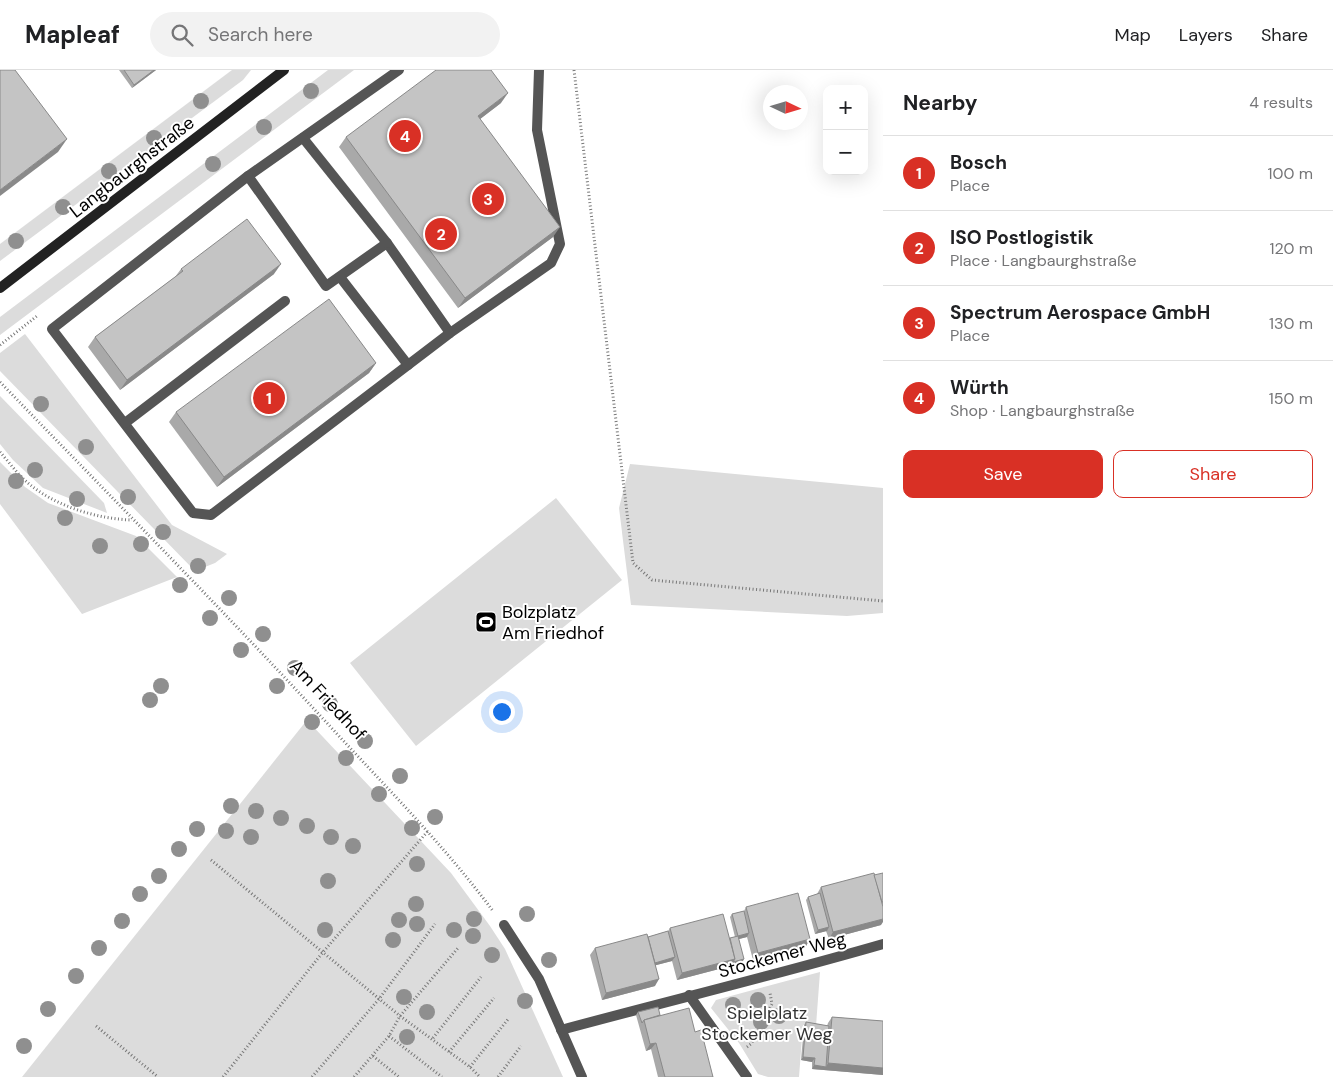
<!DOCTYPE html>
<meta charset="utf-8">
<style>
body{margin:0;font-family:"DM Sans",sans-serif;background:#f2f2f2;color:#202124}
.controls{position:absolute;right:15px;top:15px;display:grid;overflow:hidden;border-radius:10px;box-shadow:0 5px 20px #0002}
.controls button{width:45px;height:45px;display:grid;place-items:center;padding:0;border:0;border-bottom:1px solid #e0e0e0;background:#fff;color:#202124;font:25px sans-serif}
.compass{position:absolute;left:763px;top:15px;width:45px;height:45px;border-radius:50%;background:#fff;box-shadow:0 5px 20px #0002;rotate:94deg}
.you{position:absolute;left:501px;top:641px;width:18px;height:18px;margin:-12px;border:4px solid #fff;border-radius:50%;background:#1a73e8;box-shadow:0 0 0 8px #1a73e833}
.badge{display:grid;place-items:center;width:32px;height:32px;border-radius:50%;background:#d93025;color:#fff;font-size:16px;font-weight:700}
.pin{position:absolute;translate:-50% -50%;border:2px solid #fff;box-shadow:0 1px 5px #0006}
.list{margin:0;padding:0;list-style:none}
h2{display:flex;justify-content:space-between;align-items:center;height:65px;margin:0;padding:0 20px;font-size:21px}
h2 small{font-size:16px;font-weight:400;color:#757577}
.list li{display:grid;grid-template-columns:32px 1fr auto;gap:15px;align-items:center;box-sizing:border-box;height:75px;padding:0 20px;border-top:1px solid #e0e0e0}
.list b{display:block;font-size:19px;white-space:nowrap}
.list p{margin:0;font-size:16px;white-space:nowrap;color:#757577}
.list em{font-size:16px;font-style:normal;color:#757577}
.actions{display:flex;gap:10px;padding:15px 20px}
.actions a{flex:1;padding:11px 0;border:1px solid #d93025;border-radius:10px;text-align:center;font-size:18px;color:#d93025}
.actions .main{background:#d93025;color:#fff}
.icon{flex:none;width:28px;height:28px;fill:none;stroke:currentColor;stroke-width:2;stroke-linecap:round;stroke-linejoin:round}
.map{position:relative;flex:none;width:883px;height:1007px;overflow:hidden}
header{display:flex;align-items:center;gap:30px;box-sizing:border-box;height:70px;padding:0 25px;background:#fff;border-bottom:1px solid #e0e0e0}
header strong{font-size:24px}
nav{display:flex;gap:28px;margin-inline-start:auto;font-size:18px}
.search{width:350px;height:45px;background:#f2f2f2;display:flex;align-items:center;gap:12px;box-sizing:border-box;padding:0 18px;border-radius:28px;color:#757577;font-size:19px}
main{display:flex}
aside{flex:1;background:#fff}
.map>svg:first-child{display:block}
.green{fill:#dcdcdc}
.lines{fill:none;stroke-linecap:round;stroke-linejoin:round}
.path{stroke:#777;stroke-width:3;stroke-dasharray:1 2.5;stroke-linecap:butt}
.lane{stroke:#555;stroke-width:10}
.street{stroke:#555;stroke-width:10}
.secondary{stroke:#222;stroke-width:10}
.tree{fill:#8f8f8f}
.wall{fill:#a9a9a9}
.shaded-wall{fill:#898989}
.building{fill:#c4c4c4;stroke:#898989}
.labels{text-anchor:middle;stroke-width:4;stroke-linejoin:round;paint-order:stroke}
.street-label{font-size:18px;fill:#000;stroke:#fff}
.poi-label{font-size:18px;fill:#000;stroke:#fff;text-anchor:start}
.park-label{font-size:18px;fill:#333;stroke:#fff}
</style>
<header>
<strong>Mapleaf</strong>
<div class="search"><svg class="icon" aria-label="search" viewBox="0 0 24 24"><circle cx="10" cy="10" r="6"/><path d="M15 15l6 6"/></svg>Search here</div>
<nav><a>Map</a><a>Layers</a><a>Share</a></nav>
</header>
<main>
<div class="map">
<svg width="883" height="1007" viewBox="0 0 883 1007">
<rect width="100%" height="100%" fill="#fff"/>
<!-- green -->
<g class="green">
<polygon points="232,0 251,0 243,10 0,191 0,174"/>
<polygon points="328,0 354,0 0,265 0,247"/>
<polygon points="25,264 172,455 227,484 215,493 195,501 0,301 0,283"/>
<polygon points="0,326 104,433 107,443 43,418 13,390 0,374"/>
<polygon points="0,392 25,417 48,433 136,466 177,507 82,544 0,434"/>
<polygon points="630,394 883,418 883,543 847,546 631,535 619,438"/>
<polygon points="556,428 622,510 416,676 350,593"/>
<polygon points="307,650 451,803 490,856 505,879 563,1007 22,1007"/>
<polygon points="820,902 816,956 803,955 799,1007 768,1007 758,1004 739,973 711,938 716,930"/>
</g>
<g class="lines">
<!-- path -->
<g class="path">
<polyline points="574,0 633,493 652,510 883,531"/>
<polyline points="0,275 37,246"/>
<path d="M0 312C113 429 228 545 338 665 391 722 446 778 493 841"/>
<path d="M0 382C9 392 18 405 28 413 55 436 97 449 132 450"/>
<polyline points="211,790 400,946 470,997 480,1007"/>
<polyline points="96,956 158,1007"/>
<polyline points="389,966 442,1007"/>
<polyline points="433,968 481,907"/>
<polyline points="747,977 751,974 772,934 770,923"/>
<polyline points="449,982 494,928"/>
<polyline points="373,986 399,1007"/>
<polyline points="470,997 509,948"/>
<polyline points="223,1007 323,882 428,761"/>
<polyline points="312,1007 379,929 435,854"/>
<polyline points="354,1007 389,966 400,946 458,878"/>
<polyline points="498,1007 521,976"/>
</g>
<!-- lane -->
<g class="lane">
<polyline points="399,0 248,106 326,216 387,173 450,263"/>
<polyline points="303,68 387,173"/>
<polyline points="248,106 52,259 193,443 211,445 450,263 551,193 560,174 537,60 539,0"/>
<polyline points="340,207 408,295"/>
<polyline points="125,353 285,231"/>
</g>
<!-- street -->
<g class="street">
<polyline points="504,855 539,909 582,1007"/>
<polyline points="689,925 747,1007"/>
<path d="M561 960C668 931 776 905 883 874"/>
</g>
<!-- secondary -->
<polyline class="secondary" points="0,218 284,0"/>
</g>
<!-- trees -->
<g class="tree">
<circle cx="311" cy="21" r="8"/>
<circle cx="201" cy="31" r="8"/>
<circle cx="264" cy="57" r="8"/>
<circle cx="154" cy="68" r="8"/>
<circle cx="213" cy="94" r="8"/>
<circle cx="109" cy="101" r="8"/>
<circle cx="63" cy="137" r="8"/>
<circle cx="16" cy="171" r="8"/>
<circle cx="41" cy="334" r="8"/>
<circle cx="86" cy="377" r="8"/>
<circle cx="35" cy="400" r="8"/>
<circle cx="16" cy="411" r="8"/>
<circle cx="128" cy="427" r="8"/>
<circle cx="77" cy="429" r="8"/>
<circle cx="65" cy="448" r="8"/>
<circle cx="163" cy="462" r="8"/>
<circle cx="141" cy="474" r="8"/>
<circle cx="100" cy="476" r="8"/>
<circle cx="198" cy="496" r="8"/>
<circle cx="180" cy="515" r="8"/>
<circle cx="229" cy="528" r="8"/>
<circle cx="210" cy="548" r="8"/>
<circle cx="263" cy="564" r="8"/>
<circle cx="241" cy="580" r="8"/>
<circle cx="295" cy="598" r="8"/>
<circle cx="161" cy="616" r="8"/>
<circle cx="277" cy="616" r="8"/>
<circle cx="150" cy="630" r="8"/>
<circle cx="330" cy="634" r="8"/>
<circle cx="312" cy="652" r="8"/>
<circle cx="365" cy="671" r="8"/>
<circle cx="346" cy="688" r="8"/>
<circle cx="400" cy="706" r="8"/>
<circle cx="379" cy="724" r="8"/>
<circle cx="231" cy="736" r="8"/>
<circle cx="256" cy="741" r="8"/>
<circle cx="435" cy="747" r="8"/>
<circle cx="281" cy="748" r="8"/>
<circle cx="307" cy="756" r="8"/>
<circle cx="412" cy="758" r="8"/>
<circle cx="197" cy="759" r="8"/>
<circle cx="226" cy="761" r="8"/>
<circle cx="251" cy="767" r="8"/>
<circle cx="331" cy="767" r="8"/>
<circle cx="353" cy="776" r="8"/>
<circle cx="179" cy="779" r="8"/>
<circle cx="417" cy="794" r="8"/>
<circle cx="159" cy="806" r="8"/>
<circle cx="328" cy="811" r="8"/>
<circle cx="140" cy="824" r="8"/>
<circle cx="416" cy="834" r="8"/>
<circle cx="527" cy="844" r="8"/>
<circle cx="474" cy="849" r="8"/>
<circle cx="399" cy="850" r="8"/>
<circle cx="122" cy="851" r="8"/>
<circle cx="417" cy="854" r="8"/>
<circle cx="325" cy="860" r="8"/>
<circle cx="454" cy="860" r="8"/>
<circle cx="473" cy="866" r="8"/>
<circle cx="393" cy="870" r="8"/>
<circle cx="99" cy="878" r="8"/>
<circle cx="492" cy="885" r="8"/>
<circle cx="549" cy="890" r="8"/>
<circle cx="76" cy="906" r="8"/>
<circle cx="404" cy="927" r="8"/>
<circle cx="758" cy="930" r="8"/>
<circle cx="525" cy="931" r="8"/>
<circle cx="733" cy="935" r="8"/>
<circle cx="48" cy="939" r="8"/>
<circle cx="427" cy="942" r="8"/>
<circle cx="779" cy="946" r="8"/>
<circle cx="761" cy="952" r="8"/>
<circle cx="407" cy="967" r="8"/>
<circle cx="24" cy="976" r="8"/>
</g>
<!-- wall -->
<g class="wall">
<polygon points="119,0 156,0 132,18"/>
<polygon points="501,33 480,49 553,167 458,238 339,77 346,67"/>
<polygon points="181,199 274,204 120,320 88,277 95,267 175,207"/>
<polygon points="376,293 369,303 217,417 169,352 176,342"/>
<polygon points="874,805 883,805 883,834 882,835 881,855 829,869 826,861 815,864 806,830 808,827 817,824 821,817"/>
<polygon points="746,837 810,869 806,876 753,890 747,867 739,869 742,893 677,910 672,891 656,895 655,916 602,930 590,885 595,878 648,867 668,861 670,858 730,868 735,867 730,847 732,844 744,841"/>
<polygon points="638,942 660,945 695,962 713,1007 658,1007 651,979 646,981 636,945"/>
<polygon points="832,947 883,951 883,1005 812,999 812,992 801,990 804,955 806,952 827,956 828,953"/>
</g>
<!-- shaded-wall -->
<g class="shaded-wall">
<polygon points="154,0 156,0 132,18 134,15"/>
<polygon points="508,23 501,33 471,56 478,46"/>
<polygon points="67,69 58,82 0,126 0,120"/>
<polygon points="560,157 553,167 458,238 465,228"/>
<polygon points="281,194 274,204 120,320 127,310"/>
<polygon points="376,293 369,303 217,417 224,407"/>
<polygon points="883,849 883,852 881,855 829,869 833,862"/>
<polygon points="829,857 827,861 815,864 818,860"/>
<polygon points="749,863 747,867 735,870 738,866"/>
<polygon points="810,869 806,876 753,890 758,883"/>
<polygon points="675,887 672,891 649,897 652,894"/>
<polygon points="735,889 744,889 742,893 677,910 682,903"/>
<polygon points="659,909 655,916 602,930 606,923"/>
<polygon points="656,973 651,979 646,981 650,974"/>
<polygon points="803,987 815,988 812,992 801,990"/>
<polygon points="828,993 883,998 883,1005 812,999 814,995 826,997"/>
</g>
<!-- building -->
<g class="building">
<polygon points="0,0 15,0 67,69 0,120"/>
<polygon points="124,0 154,0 134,15"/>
<polygon points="436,0 491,0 508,23 478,46 560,157 465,228 346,67"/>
<polygon points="247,149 281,194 127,310 95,267 183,201 181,199"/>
<polygon points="329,229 376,293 224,407 176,342"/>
<polygon points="874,803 883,837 883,849 833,862 821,817"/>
<polygon points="883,803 883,832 882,832 874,805"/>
<polygon points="798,823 810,869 758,883 746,837"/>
<polygon points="820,823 829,857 818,860 808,827"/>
<polygon points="744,841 749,863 738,866 732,844"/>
<polygon points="723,844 735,889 682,903 670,858"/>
<polygon points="668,861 675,887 655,893 648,867"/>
<polygon points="647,864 659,909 606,923 595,878"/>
<polygon points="738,866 744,889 733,892 735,889 730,868"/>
<polygon points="658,937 660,945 644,950 642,953 638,942"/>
<polygon points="689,938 695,962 701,960 713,1007 665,1007 656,973 650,974 644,950"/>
<polygon points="832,947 883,951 883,998 828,993"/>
<polygon points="806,952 829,956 826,997 814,995 815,988 803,987"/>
</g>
<!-- icons -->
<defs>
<g id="stadium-square" transform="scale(1.125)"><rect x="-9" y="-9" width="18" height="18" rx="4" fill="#000" stroke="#fff"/><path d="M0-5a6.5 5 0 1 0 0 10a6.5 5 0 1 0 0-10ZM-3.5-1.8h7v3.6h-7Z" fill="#fff"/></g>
</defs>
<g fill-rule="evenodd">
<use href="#stadium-square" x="486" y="552"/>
</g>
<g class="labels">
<!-- street labels -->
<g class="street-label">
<text transform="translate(132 97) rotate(-38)" y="6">Langbaurghstraße</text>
<text transform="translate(328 630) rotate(47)" y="6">Am Friedhof</text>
<text transform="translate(782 885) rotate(-15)" y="6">Stockemer Weg</text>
</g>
<!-- poi labels -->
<g class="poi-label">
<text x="502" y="548">Bolzplatz<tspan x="502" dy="21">Am Friedhof</tspan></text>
</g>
<!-- park labels -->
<g class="park-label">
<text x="767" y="949">Spielplatz<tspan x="767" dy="21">Stockemer Weg</tspan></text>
</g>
</g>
</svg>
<div class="controls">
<button>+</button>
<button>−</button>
</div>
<svg class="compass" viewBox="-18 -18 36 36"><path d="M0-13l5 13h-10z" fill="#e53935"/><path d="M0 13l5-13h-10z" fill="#757577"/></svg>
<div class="you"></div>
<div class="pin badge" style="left:269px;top:328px">1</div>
<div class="pin badge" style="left:441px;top:164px">2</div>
<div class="pin badge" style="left:488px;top:129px">3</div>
<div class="pin badge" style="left:405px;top:66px">4</div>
</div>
<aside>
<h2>Nearby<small>4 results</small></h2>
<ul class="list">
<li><span class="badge">1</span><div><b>Bosch</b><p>Place</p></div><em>100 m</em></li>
<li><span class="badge">2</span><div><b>ISO Postlogistik</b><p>Place · Langbaurghstraße</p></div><em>120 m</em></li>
<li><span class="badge">3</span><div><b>Spectrum Aerospace GmbH</b><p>Place</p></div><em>130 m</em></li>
<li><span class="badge">4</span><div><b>Würth</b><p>Shop · Langbaurghstraße</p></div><em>150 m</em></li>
</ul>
<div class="actions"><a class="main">Save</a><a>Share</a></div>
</aside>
</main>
